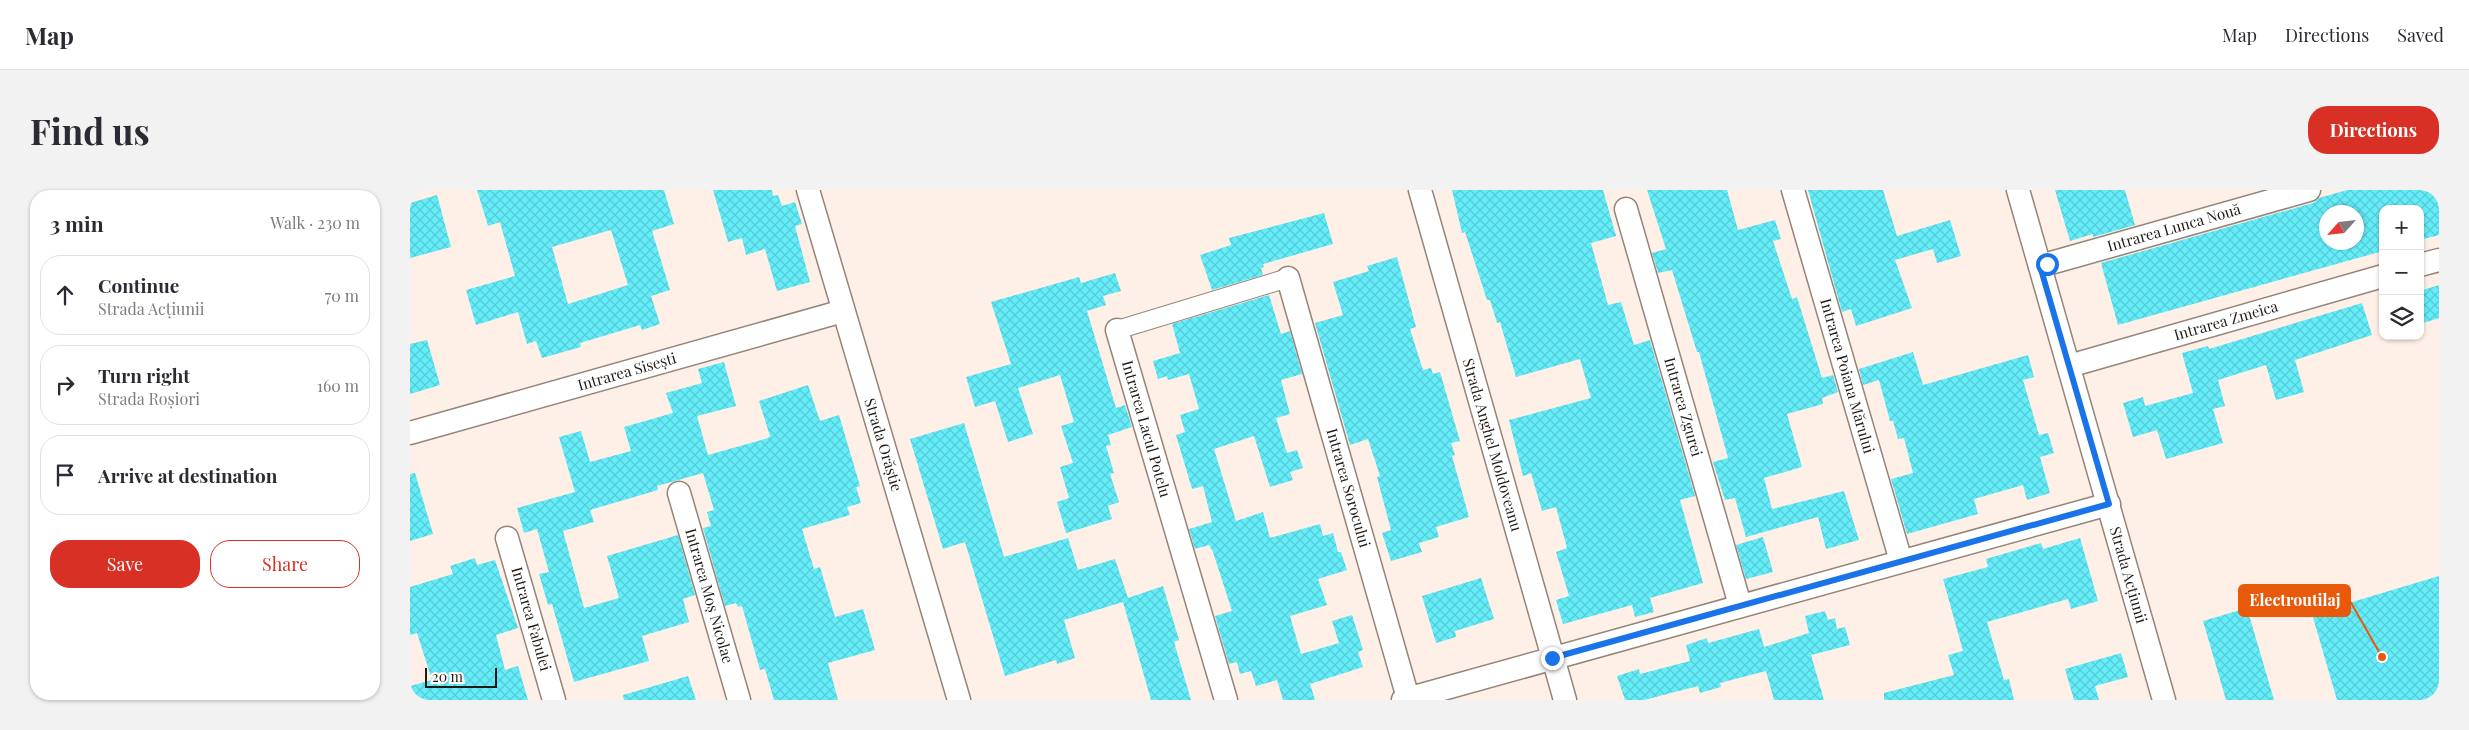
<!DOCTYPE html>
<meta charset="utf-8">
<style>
body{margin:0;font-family:"Playfair Display",serif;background:#f2f2f3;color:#2b2b33}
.controls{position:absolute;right:15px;top:15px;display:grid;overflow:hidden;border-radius:10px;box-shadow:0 1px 4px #0004}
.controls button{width:45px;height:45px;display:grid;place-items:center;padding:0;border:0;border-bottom:1px solid #e1e1e2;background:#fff;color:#2b2b33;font:25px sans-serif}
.compass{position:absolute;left:1909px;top:15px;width:45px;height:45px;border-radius:50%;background:#fff;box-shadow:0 1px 4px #0004;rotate:243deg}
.scale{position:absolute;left:15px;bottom:12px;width:72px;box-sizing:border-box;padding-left:5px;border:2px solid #201a16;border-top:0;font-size:14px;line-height:18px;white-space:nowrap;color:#201a16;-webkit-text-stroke:4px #fff;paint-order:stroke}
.stop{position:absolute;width:15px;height:15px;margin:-11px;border:4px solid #1a73e8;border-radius:50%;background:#fff}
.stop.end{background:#1a73e8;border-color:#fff;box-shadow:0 1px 5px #0008}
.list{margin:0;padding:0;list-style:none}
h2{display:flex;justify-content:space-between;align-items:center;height:65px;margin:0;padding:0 20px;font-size:21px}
h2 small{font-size:16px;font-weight:400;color:#7c7c81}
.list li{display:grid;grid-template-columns:32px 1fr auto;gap:15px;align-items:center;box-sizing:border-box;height:80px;margin:0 10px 10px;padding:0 10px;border:1px solid #e1e1e2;border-radius:20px}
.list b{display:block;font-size:19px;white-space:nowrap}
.list p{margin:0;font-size:16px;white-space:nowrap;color:#7c7c81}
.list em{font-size:16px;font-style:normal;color:#7c7c81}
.actions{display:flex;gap:10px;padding:15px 20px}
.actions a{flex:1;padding:11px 0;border:1px solid #d93025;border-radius:20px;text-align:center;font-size:18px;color:#d93025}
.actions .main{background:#d93025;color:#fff}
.icon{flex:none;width:28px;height:28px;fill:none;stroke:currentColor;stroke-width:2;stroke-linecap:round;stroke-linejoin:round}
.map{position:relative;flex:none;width:2029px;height:510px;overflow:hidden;border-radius:20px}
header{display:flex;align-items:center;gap:30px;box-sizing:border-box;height:70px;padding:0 25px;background:#fff;border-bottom:1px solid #e1e1e2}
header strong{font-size:24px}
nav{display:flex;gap:28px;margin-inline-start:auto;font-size:18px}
.intro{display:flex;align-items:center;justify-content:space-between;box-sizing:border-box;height:120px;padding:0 30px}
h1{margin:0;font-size:35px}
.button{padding:12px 22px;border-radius:20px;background:#d93025;color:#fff;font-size:18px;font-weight:700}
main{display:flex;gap:30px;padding:0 30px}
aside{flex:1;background:#fff;border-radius:20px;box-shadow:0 1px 4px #0004}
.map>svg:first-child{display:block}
.building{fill:url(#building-cross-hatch);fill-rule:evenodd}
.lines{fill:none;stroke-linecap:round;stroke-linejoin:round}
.pedestrian-casing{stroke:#94857a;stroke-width:20}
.minor-casing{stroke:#94857a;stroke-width:25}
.pedestrian{stroke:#fff;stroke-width:18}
.minor{stroke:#fff;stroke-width:22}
.route{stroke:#1a73e8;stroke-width:6}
.labels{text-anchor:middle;stroke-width:4.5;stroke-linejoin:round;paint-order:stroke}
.street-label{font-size:15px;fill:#201a16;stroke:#fff}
.leader{fill:none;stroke:#e8590c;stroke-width:2}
.callout-dot{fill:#e8590c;stroke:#fff;stroke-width:2}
.callout{fill:#e8590c;stroke:#e8590c;stroke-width:2}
.callout-label{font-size:16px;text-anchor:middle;font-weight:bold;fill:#fff}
</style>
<header>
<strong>Map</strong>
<nav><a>Map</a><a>Directions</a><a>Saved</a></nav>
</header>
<div class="intro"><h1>Find us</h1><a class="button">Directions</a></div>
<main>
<aside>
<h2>3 min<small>Walk · 230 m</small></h2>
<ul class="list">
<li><svg class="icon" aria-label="ahead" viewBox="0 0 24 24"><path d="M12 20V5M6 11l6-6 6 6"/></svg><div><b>Continue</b><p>Strada Acțiunii</p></div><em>70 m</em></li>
<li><svg class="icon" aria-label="right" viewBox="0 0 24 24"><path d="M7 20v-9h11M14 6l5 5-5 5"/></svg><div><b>Turn right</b><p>Strada Roșiori</p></div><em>160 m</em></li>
<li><svg class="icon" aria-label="arrive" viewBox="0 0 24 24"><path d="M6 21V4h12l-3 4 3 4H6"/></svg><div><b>Arrive at destination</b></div></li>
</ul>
<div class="actions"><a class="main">Save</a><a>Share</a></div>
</aside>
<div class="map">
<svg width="2029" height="510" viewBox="0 0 2029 510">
<defs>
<pattern id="building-cross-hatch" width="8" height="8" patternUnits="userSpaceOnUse" patternTransform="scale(1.25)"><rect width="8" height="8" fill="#64edf9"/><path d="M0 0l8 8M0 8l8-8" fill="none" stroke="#56cbd5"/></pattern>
</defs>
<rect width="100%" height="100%" fill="#fef0e6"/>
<!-- building -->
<g class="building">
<path d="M67 0H254L264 34 242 41 260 100 241 106 250 134 232 140 230 135 170 153 171 157 132 168 126 151 117 154 108 122 66 135 56 100 105 86 90 32 78 36ZM201 40 218 95 158 114 142 57Z"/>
<polygon points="303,0 362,0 363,6 368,5 372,16 385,12 392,34 385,36 400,92 367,101 355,59 336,65 332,48 318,52"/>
<polygon points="1042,0 1193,0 1206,46 1181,53 1198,115 1211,112 1224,155 1240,150 1285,306 1270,310 1293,393 1240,408 1244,422 1225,427 1222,415 1153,434 1146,410 1159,406 1146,362 1157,358 1146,317 1132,321 1121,283 1113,286 1099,230 1181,208 1170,169 1106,187 1090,132 1087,133 1080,110 1077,110 1055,42 1052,43"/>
<polygon points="1237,0 1317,0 1328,40 1365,30 1371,49 1363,51 1382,109 1387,107 1412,188 1423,185 1428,202 1412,208 1413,214 1377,224 1392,277 1354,288 1362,319 1434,301 1449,350 1416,359 1408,327 1336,347 1325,308 1315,310 1303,272 1318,268 1289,162 1287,162 1262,80 1248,83 1242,63 1256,59"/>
<polygon points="1398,0 1473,0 1487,46 1540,30 1551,66 1527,73 1523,59 1485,70 1502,118 1446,136 1441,119 1432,122"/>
<polygon points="1645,0 1715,0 1725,35 1683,47 1683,44 1660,51"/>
<path d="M1937 0H2029V45L2010 50V19H1973V61L1708 135 1691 73 1903 13 1909 8ZM1916 22H1946V52H1916Z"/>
<polygon points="27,5 41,57 0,68 0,13"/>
<polygon points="914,23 923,54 853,74 854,77 851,78 853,85 802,100 790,65 821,55 819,48"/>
<polygon points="987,67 1006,137 1000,139 1013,180 1021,178 1023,184 1030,182 1050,251 1041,253 1045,265 1042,266 1059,327 1026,337 1029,347 1009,353 1012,362 981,371 972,343 981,340 967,287 970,286 958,249 940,255 905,133 933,125 923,92 959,81 957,76"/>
<polygon points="705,83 711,101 693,106 696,115 677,121 706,218 715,215 722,237 698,245 701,255 696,256 704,283 700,284 709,312 698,316 702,329 656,343 647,312 659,308 650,277 663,273 651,236 664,232 650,185 608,198 623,244 598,252 585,211 565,217 556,187 601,174 581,112 669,87 671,93"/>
<polygon points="2029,95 2029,128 2010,134 2010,101"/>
<polygon points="859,105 871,144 880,141 892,184 871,190 880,224 866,228 877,263 887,260 893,278 880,282 883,290 860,297 844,246 804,259 826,331 853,322 860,348 910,334 913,346 923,343 928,362 931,362 937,380 908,389 917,415 880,426 891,464 929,453 922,431 942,425 953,460 948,462 953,477 900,494 905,510 873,510 867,490 846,496 841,481 830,484 827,472 819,474 805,426 822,421 803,362 799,355 785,359 779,339 802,332 793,296 782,299 766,245 775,242 770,225 789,219 779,184 758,190 757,186 748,189 743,171 770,163 762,134"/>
<polygon points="1952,113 1962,145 1885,170 1894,202 1866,210 1856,175 1808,190 1815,216 1803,219 1813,253 1756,269 1747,240 1723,247 1713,213 1733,207 1735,216 1783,203 1772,163 1798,156 1799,159"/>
<polygon points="17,150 30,195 0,204 0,154"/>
<polygon points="1503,162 1513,195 1618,165 1624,187 1613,190 1629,245 1638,243 1644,263 1630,267 1640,303 1617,310 1613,295 1564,309 1568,324 1497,344 1481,289 1503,283 1494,248 1488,249 1483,231 1480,231 1469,190 1453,195 1449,179"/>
<polygon points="314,172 326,216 287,226 298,265 358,248 360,246 349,211 398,195 410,231 429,225 450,296 446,297 451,313 437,317 440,325 392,339 404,379 410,377 425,427 453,419 465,460 418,473 428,510 364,510 355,479 350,480 332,416 328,417 326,413 315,416 293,338 301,336 297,322 304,320 293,283 247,296 248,300 180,320 184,332 153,341 174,418 209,408 197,366 268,345 285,405 273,409 279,432 232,446 239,471 164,492 142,414 138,415 129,384 139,382 127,339 114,343 107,318 165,302 149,247 171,241 180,272 221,261 214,237 263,223 256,203 292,193 288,179"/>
<polygon points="554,233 594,367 658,348 668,380 705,369 718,408 753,396 769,450 764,452 781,510 741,510 713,412 654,430 665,468 647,474 646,470 595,486 555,352 533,359 500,249"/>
<polygon points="5,283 23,344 0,351 0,284"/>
<polygon points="1353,347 1363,382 1336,389 1326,355"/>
<polygon points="1670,348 1688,411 1661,419 1658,409 1577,432 1594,490 1599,489 1604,510 1474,510 1474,503 1544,485 1538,465 1553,461 1533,389 1578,377 1576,369 1631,353 1633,359"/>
<polygon points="65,368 67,375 85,370 108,438 86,445 95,480 108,476 118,510 0,510 0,496 22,490 7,443 0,445 0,397 43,384 40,376"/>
<polygon points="2029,386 2029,510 1927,510 1902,424"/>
<polygon points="1071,388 1084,429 1045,441 1046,447 1026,453 1012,406"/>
<polygon points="1837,418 1864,510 1816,510 1793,431"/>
<polygon points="1415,421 1418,430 1425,428 1427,439 1435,437 1440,455 1401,465 1414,510 1364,510 1356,481 1310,493 1311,497 1290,503 1288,496 1234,510 1215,510 1207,486 1229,479 1230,484 1280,471 1276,455 1297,448 1298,453 1349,439 1354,457 1399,443 1395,426"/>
<polygon points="1711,463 1718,487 1685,496 1689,510 1664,510 1655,479"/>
<polygon points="278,486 286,510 214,510 213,505"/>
</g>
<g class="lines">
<!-- pedestrian casing -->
<g class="pedestrian-casing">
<polyline id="pedestrian" points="707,140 878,88"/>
</g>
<!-- minor casing -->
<g class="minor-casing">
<g id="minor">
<polyline points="398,0 549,510"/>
<polyline points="1010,0 1155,510"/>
<polyline points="1383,0 1491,371"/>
<polyline points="1608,0 1754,510"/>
<polyline points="1216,19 1330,415"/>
<polyline points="2010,75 2029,70"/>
<polyline points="1630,76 1899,0"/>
<polyline points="878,88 998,508"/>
<polyline points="707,140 816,510"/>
<polyline points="1659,176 1973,86"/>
<polyline points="0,243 433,121"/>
<polyline points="269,303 329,510"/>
<polyline points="97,348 144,510"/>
<polyline points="993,510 1699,314"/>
</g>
</g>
<!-- pedestrian -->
<use href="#pedestrian" class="pedestrian"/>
<!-- minor -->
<use href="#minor" class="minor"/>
</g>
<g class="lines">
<!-- route -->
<polyline class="route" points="1142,468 1699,314 1630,76 1637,74"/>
</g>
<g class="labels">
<!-- street labels -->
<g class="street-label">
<text transform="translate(1764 38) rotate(-16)" y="5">Intrarea Lunca Nouă</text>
<text transform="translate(1816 131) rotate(-16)" y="5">Intrarea Zmeica</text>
<text transform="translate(217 182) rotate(-16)" y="5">Intrarea Sisești</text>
<text transform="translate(1437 186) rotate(74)" y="5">Intrarea Poiana Mărului</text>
<text transform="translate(1273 217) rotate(74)" y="5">Intrarea Zgurei</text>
<text transform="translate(736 239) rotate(74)" y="5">Intrarea Lacul Potelu</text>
<text transform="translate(473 255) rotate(73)" y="5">Strada Orăștie</text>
<text transform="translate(1082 255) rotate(74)" y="5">Strada Anghel Moldoveanu</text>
<text transform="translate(938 298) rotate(74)" y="5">Intrarea Sorocului</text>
<text transform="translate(1718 385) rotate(74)" y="5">Strada Acțiunii</text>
<text transform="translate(299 406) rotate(74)" y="5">Intrarea Moș Nicolae</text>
<text transform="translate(121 429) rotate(74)" y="5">Intrarea Fabulei</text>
</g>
</g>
<!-- callouts -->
<path class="leader" d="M1972 467L1940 411"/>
<circle class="callout-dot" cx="1972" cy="467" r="5"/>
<rect class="callout" x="1829" y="395" width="111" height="31" rx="5"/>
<g class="callout-label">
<text x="1885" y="416">Electroutilaj</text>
</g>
</svg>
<div class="controls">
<button>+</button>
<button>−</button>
<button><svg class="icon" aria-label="layers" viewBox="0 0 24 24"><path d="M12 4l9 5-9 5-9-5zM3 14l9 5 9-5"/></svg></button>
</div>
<svg class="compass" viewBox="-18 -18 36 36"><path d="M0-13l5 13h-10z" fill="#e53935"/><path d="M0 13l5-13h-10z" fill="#7c7c81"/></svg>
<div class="scale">20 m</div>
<div class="stop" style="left:1637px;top:74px"></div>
<div class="stop end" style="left:1142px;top:468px"></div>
</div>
</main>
